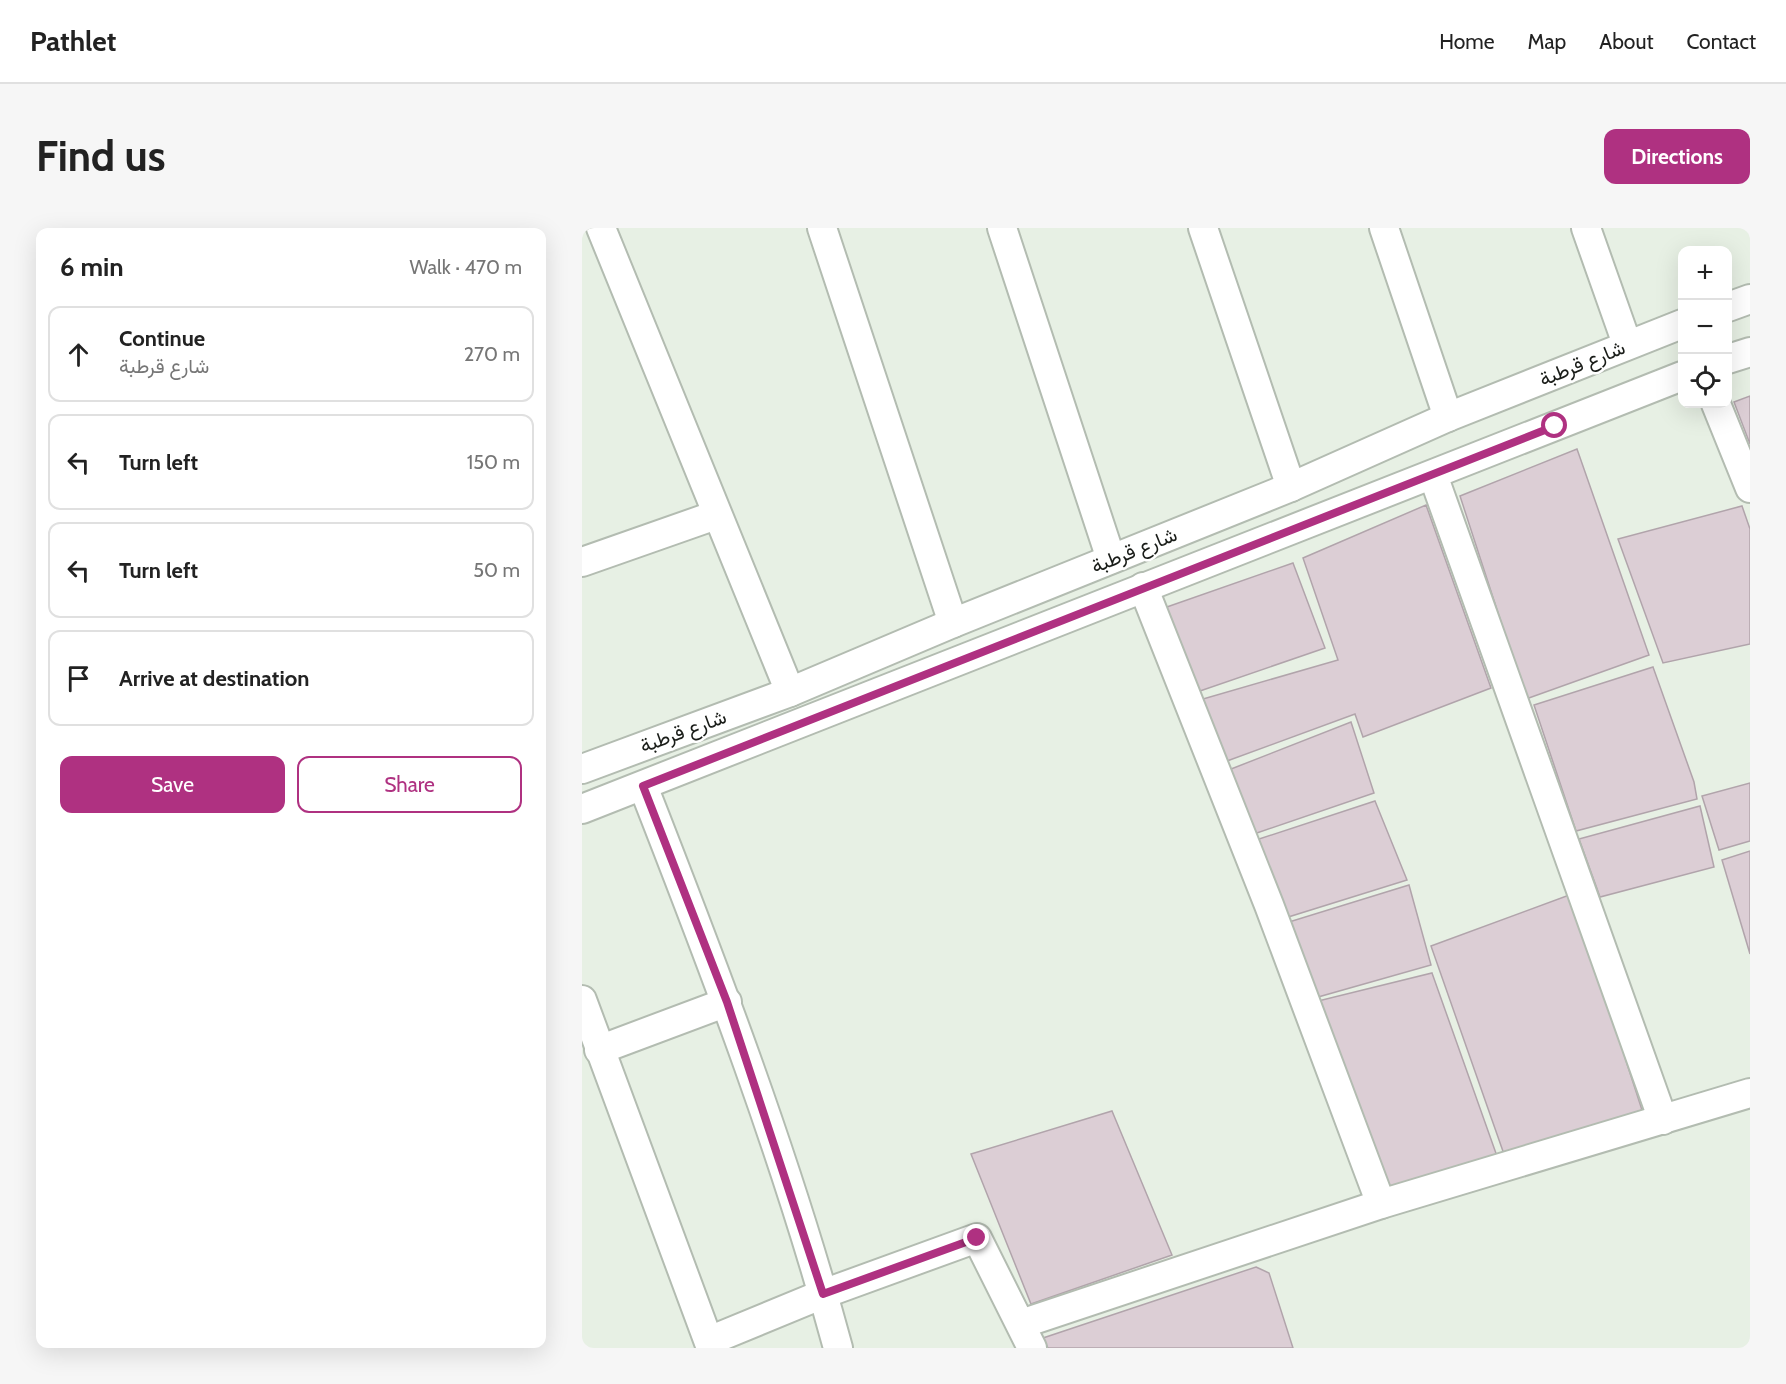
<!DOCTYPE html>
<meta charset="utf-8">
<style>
body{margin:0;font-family:Cabin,Vazirmatn,sans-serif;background:#f6f6f6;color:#222}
.controls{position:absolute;right:18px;top:18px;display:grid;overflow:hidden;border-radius:12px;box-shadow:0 6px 24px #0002}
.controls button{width:54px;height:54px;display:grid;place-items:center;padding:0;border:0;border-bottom:2px solid #e0e0e0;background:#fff;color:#222;font:30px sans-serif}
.stop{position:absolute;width:18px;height:18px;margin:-14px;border:4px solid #af3181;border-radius:50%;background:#fff}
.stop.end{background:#af3181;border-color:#fff;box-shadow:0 2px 6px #0008}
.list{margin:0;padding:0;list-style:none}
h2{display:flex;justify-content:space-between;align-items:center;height:78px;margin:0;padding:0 24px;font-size:26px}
h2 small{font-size:20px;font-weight:400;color:#767676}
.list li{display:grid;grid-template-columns:39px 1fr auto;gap:18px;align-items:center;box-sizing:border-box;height:96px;margin:0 12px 12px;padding:0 12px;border:2px solid #e0e0e0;border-radius:12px}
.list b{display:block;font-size:22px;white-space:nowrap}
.list p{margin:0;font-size:20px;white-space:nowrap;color:#767676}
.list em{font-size:20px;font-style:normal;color:#767676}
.actions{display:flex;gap:12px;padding:18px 24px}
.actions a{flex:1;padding:14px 0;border:2px solid #af3181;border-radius:12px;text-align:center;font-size:21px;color:#af3181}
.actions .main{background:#af3181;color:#fff}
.icon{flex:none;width:33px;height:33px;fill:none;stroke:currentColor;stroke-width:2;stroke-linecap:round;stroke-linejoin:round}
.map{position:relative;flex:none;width:1168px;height:1120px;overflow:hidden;border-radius:12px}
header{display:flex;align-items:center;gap:36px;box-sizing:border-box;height:84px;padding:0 30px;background:#fff;border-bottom:2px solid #e0e0e0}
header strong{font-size:28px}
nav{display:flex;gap:33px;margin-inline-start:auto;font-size:21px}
.intro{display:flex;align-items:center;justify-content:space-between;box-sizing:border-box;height:144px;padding:0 36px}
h1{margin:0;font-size:42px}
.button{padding:15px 27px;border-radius:12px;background:#af3181;color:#fff;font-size:21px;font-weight:700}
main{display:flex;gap:36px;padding:0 36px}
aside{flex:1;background:#fff;border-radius:12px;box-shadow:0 6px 24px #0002}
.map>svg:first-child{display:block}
.building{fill:#dcced5;stroke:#b1a4ab;stroke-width:1.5}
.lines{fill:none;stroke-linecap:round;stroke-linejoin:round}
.street-casing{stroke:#b3bcb1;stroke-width:32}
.street{stroke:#fff;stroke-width:28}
.route{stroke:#af3181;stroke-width:8}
.labels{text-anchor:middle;stroke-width:5;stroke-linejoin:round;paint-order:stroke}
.street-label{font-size:20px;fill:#191c18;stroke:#fff}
</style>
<header>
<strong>Pathlet</strong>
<nav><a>Home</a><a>Map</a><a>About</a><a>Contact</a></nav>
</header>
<div class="intro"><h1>Find us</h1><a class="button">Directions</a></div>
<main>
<aside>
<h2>6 min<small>Walk · 470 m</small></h2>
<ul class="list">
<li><svg class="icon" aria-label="ahead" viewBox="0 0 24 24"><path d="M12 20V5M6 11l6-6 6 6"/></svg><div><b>Continue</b><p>شارع قرطبة</p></div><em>270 m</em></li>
<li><svg class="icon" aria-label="left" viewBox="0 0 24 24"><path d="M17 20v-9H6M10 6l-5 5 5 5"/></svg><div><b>Turn left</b></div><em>150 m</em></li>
<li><svg class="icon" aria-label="left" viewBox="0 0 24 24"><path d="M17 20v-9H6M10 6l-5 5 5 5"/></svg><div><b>Turn left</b></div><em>50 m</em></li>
<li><svg class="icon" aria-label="arrive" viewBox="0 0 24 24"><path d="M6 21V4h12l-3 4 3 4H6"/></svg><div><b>Arrive at destination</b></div></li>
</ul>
<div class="actions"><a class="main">Save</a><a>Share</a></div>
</aside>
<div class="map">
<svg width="1168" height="1120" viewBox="0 0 1168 1120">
<rect width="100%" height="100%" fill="#e7f0e4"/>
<!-- building -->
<g class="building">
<polygon points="1168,168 1168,216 1152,174"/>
<polygon points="995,221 1067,427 944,471 878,268"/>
<polygon points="844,277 909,460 781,509 773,486 645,533 621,471 756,432 721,330"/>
<polygon points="1160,278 1168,301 1168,416 1081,435 1036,311"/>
<polygon points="711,335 743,420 615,464 582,380"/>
<polygon points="1071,439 1112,554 1115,571 994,603 952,477"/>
<polygon points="769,494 792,565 669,607 644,543"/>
<polygon points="1168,555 1168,613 1137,622 1120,568"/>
<polygon points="793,573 825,652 703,690 671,613"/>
<polygon points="1118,578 1132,639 1018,669 997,611"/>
<polygon points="1168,623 1168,726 1140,632"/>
<polygon points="827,657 849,737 729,771 707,694"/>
<polygon points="990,666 1060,882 923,929 849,718"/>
<polygon points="850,745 916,931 801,963 732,774"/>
<polygon points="530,883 590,1027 449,1076 389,926"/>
<polygon points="674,1039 687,1045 711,1120 466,1120 461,1110"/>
</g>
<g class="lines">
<!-- street casing -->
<g class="street-casing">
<g id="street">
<polyline points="19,0 208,464"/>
<polyline points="240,0 371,395"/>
<polyline points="420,0 529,331"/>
<polyline points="621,0 709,259"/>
<polyline points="802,0 866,189"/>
<polyline points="1004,0 1045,116"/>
<polyline points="1146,79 1168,71"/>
<polyline points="1146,131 1168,124"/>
<polyline points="1134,176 1168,260"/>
<polyline points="851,247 1081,892"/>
<polyline points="0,334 134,287"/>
<polyline points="561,359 687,677 799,976"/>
<polyline points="0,541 208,464 371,395 709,259 866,189 1100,96"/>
<path d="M61 558C133 742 204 928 256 1120"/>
<polyline points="0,581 1100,148"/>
<polyline points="0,772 129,1120"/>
<polyline points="17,822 145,774"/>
<polyline points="439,1096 799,976 1168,865"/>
<polyline points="127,1113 241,1066 395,1010 450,1120"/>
</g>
</g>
<!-- street -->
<use href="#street" class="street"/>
</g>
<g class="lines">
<!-- route -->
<polyline class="route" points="395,1010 241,1066 145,774 61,558 973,198"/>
</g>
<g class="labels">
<!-- street labels -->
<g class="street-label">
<text transform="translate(1000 135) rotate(-22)" y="7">شارع قرطبة</text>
<text transform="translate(552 322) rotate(-22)" y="7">شارع قرطبة</text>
<text transform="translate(101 503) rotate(-20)" y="7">شارع قرطبة</text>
</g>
</g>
</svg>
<div class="controls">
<button>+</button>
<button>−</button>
<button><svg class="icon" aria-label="locate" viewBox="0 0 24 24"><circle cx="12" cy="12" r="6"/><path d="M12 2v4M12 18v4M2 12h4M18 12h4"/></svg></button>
</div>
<div class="stop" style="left:973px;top:198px"></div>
<div class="stop end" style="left:395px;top:1010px"></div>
</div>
</main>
